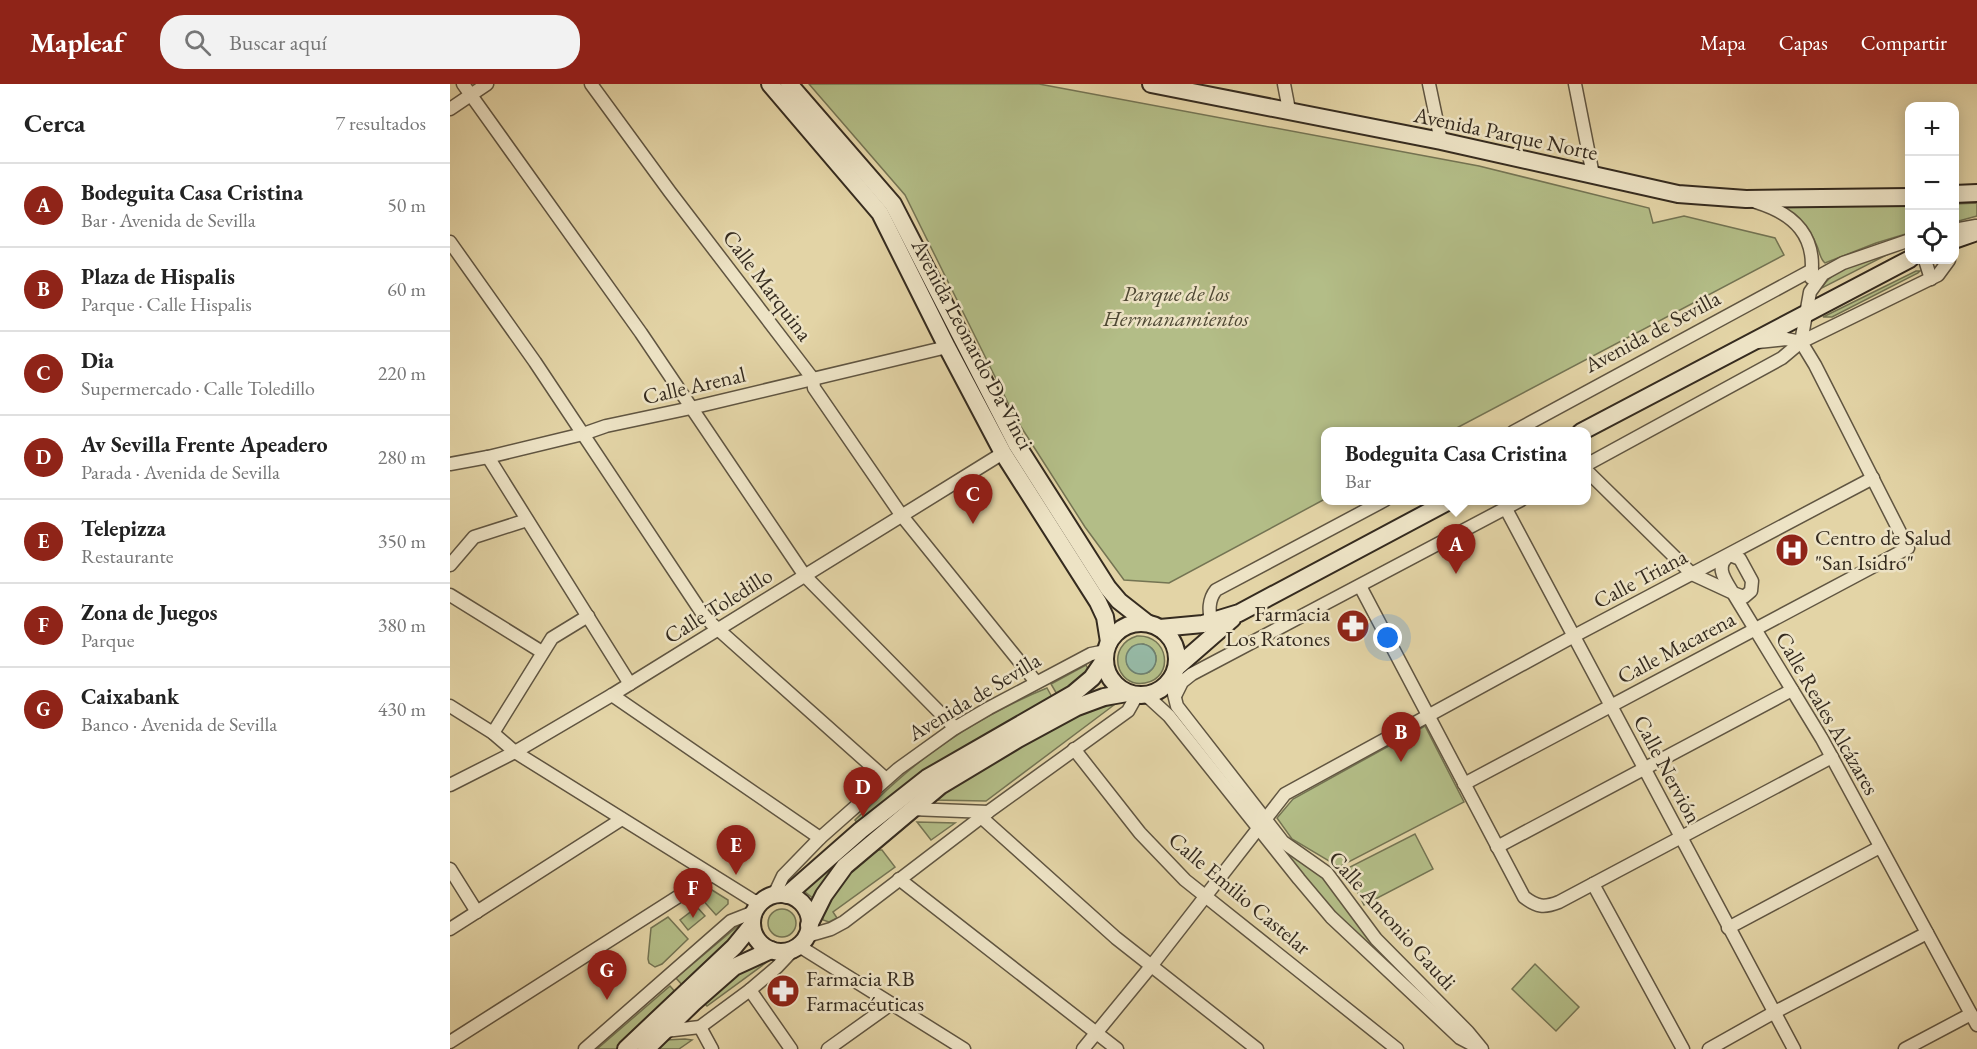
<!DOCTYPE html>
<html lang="es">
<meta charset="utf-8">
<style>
body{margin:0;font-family:"EB Garamond",serif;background:#f2f2f2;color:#222}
.controls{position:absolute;right:18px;top:18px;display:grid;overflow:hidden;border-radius:12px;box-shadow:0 3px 15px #0003}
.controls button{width:54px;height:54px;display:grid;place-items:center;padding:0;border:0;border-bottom:2px solid #e0e0e0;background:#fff;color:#222;font:30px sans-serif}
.you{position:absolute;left:938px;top:554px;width:21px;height:21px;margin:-15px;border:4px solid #fff;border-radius:50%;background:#1a73e8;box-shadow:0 0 0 9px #1a73e833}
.badge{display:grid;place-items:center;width:39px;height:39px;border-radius:50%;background:#8f2418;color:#fff;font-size:20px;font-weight:700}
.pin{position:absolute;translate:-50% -50px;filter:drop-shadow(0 2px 3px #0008)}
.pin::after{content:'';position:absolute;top:32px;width:21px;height:18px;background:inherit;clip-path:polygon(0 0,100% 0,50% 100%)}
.popup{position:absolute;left:871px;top:343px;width:270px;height:78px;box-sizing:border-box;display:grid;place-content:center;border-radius:12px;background:#fff;filter:drop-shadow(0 2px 4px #0005);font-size:20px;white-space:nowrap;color:#767676}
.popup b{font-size:22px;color:#222}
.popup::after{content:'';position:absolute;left:50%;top:100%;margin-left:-12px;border:12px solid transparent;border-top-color:#fff}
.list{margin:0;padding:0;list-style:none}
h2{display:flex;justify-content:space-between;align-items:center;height:78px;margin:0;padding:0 24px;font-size:26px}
h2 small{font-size:20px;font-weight:400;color:#767676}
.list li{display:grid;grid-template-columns:39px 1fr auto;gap:18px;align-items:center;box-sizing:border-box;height:84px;padding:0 24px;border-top:2px solid #e0e0e0}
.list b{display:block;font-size:22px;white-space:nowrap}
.list p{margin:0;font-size:20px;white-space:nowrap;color:#767676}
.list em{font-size:20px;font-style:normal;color:#767676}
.icon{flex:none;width:33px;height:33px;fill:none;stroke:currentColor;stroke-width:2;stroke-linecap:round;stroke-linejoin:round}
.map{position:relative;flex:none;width:1527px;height:965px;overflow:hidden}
header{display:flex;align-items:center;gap:36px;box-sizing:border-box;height:84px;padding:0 30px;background:#8f2418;color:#fff}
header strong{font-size:28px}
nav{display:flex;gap:33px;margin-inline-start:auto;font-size:21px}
.search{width:420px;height:54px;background:#f2f2f2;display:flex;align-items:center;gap:15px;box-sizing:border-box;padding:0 21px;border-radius:24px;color:#767676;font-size:22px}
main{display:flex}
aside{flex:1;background:#fff}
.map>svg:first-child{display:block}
.green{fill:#b3bd87;stroke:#747453;stroke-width:1.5;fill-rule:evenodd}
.water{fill:#96b8a4;stroke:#6f806f;stroke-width:1.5}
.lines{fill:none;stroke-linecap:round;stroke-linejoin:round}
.street-casing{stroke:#605541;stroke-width:15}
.secondary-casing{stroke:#352b1f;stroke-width:20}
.street{stroke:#ede3c5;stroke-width:12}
.secondary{stroke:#ede3c5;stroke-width:16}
.labels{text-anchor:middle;stroke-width:5;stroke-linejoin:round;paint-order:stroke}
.street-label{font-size:22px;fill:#352b1f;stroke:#ede3c5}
.park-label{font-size:22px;font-style:italic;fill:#4e4834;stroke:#ede3c5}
.poi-label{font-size:22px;fill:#352b1f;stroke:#ede3c5;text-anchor:start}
</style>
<header>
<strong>Mapleaf</strong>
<div class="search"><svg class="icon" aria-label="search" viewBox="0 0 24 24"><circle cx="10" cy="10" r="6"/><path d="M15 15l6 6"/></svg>Buscar aquí</div>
<nav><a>Mapa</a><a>Capas</a><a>Compartir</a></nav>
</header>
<main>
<aside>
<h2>Cerca<small>7 resultados</small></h2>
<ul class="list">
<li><span class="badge">A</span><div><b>Bodeguita Casa Cristina</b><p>Bar · Avenida de Sevilla</p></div><em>50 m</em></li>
<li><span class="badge">B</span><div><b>Plaza de Hispalis</b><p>Parque · Calle Hispalis</p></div><em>60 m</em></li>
<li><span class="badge">C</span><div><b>Dia</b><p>Supermercado · Calle Toledillo</p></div><em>220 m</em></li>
<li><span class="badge">D</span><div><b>Av Sevilla Frente Apeadero</b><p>Parada · Avenida de Sevilla</p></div><em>280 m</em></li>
<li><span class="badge">E</span><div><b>Telepizza</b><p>Restaurante</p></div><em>350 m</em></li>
<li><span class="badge">F</span><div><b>Zona de Juegos</b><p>Parque</p></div><em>380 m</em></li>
<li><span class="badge">G</span><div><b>Caixabank</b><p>Banco · Avenida de Sevilla</p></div><em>430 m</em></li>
</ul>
</aside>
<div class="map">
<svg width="1527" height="965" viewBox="0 0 1527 965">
<rect width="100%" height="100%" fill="#e3d4a6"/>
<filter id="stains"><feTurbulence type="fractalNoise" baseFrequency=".00333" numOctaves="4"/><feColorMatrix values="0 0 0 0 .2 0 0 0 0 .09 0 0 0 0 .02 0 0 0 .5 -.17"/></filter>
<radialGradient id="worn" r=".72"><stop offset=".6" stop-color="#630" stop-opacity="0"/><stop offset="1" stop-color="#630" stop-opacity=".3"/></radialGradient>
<!-- green -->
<g class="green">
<polygon points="359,0 589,0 1029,82 1199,124 1203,139 1234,132 1325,154 1334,171 1001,347 876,348 875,415 719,499 674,496 635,443 566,335 455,111"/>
<polygon points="1527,119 1527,132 1505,138 1505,120"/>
<path d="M1459 121V149L1426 159 1375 179C1370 175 1370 169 1367 162 1360 145 1348 131 1332 122Z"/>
<path d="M1454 162 1372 204C1381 183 1433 170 1454 162Z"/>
<polygon points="1466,187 1470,187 1468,189 1382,233 1373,233"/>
<path d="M687 552C719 550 725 594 695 599 665 604 656 561 687 552ZM693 560C708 564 710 578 699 588 689 592 682 589 677 580L682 563Z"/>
<polygon points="636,581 639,587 608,612 601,600"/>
<path d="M597 604 603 615 408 740 405 736C431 711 458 685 488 664 518 642 562 618 597 604Z"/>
<path d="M664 621 536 717 484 716C513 696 544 678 575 660 603 643 631 625 664 621Z"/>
<polygon points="975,642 1014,718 889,783 842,755 827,734 843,715"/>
<polygon points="467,738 505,739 481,756"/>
<polygon points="965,750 983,785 914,821 896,785"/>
<polygon points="415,753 416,754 364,815 354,807"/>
<polygon points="835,765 875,795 952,888 949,892 880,825 832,769"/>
<path d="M425 766H432L445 783 383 828 387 834 379 838 373 836C371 825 391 795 399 786 406 779 417 772 425 766Z"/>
<polygon points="262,806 278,816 278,820 266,831 250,813"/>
<polygon points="247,823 255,832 238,846 230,836"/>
<circle cx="332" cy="839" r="14"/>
<polygon points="218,833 238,855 212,880 205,883 199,879 198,875 201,844"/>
<polygon points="289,841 291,843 282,856 233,902 226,894"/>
<polygon points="317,878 257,922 253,918 291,888"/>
<polygon points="1085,880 1129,923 1106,947 1062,905"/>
<polygon points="220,902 227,910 168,965 147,965"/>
<polygon points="235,955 242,956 229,965 205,965 215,956"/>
</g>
<!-- water -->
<circle class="water" cx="691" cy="575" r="15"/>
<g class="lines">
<!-- street casing -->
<g class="street-casing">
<g id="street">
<polyline points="13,0 191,249 355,492 505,644"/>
<polyline points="141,0 220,108 363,295 364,304 452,432 586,598"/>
<polyline points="834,0 839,26"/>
<polyline points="979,0 991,57"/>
<polyline points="1125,0 1143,91"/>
<polyline points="0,25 37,0"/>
<path d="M1306 118C1345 130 1367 152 1361 194"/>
<polyline points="1504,146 1526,142"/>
<polyline points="0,158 85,278 252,529 261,539 436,695"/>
<polyline points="1475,176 1481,195"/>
<polyline points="1308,258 1336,255 1351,258"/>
<polyline points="1351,258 1360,208 1373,190 1393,179 1460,156"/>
<polyline points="1063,348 1362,186"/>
<polyline points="38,373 180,600"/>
<polyline points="0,380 38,373 133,350 156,342 241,324 497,263"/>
<polyline points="1136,381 1332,274 1351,258"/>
<polyline points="1136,386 1242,490 1283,509 1372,655 1527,941"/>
<polyline points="1056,425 1344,965"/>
<path d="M1280 471 1290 475 1302 497 1301 507 1294 513 1283 509C1276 497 1263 482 1280 471Z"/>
<polyline points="0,481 24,453 77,436"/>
<path d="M910 502 1074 813C1087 823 1094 824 1109 818L1382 673"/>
<polyline points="0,511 92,568"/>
<path d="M761 538C759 527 758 516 766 506L935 416"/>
<polyline points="723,592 724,610 727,622 833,758 877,789 926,855 1018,948 1032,965"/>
<polyline points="726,610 732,598 742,590 1071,416"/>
<polyline points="162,611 370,754"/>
<polyline points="696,611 719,632 849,795 881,833 1010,954 1029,964"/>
<polyline points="0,622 43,649 65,668 304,817 312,817"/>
<polyline points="43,649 102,554 138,532"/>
<polyline points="624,665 690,749 735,796 947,965"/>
<polyline points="1014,700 1458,464 1365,281 1351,258 1488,191 1499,176"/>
<polyline points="0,701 65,668 162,611 553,369"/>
<polyline points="461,725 538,728"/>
<polyline points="531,733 666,854 807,965"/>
<polyline points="1047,763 1342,606"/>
<polyline points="0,785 27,828"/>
<polyline points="449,795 667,965"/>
<polyline points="1143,800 1233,965"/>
<polyline points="324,811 333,792 370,754 448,685 505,644 539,624 641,570 656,567"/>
<polyline points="1278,844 1430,763"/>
<polyline points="0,845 172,735"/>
<polyline points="357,852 381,845 394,838 538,728 678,627 687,611"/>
<polyline points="349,862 514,965"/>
<polyline points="300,906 341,965"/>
<polyline points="250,943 262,965"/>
<polyline points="215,947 250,943 300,906 327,883 344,865"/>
<polyline points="0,958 262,791"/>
<polyline points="135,965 281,837 304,828"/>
<polyline points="378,965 441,920"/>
<polyline points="633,965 702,881 835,710 1124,552 1423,394"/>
<polyline points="1259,965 1323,929 1477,849"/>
<polyline points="1455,965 1521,930"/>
</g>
</g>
<!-- secondary casing -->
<g class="secondary-casing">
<g id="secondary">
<polyline points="320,0 430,129 497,263 553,369 648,518 655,533 659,558"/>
<polyline points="339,0 443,120 567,361 658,504 669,517 697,539"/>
<polyline points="701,0 991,57 1228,110 1296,115 1460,113"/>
<polyline points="1504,110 1527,109"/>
<polyline points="1504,156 1527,148"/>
<polyline points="1131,348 1460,175"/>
<circle cx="691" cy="575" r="36"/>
<polyline points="710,544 753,540 789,529 1001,416"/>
<polyline points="727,583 782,535"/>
<circle cx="331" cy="839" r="29"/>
<polyline points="337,811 411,746 477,694 623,610 642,594 655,575"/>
<polyline points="359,841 374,811 395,782 490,702 568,655 627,623 654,613 677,609"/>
<polyline points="176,965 284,863 302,841"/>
<polyline points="196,965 243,919 284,883 321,866"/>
</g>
</g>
<!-- street -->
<use href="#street" class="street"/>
<!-- secondary -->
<use href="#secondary" class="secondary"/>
</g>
<!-- icons -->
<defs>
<g id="hospital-disc" transform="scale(1.725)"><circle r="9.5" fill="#8f2418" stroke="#ede3c5"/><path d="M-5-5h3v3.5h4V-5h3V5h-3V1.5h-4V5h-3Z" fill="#fff"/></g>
<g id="pharmacy-disc" transform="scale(1.725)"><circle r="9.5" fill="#8f2418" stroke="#ede3c5"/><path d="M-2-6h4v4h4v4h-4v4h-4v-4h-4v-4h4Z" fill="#fff"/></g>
</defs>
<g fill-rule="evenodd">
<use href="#hospital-disc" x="1342" y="466"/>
<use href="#pharmacy-disc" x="903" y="542"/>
<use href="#pharmacy-disc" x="333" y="907"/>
</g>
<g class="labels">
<!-- street labels -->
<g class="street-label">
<text transform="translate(1056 49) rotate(12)" y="8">Avenida Parque Norte</text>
<text transform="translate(318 201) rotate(53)" y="8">Calle Marquina</text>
<text transform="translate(1202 247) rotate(-28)" y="8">Avenida de Sevilla</text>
<text transform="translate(523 260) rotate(62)" y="8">Avenida Leonardo Da Vinci</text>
<text transform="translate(244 301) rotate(-13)" y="8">Calle Arenal</text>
<text transform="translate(1190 494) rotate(-28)" y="8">Calle Triana</text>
<text transform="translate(268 521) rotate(-32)" y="8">Calle Toledillo</text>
<text transform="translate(1226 563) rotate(-28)" y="8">Calle Macarena</text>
<text transform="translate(524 612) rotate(-31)" y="8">Avenida de Sevilla</text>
<text transform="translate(1378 629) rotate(60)" y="8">Calle Reales Alcázares</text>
<text transform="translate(1218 685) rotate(62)" y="8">Calle Nervión</text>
<text transform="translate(790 809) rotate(40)" y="8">Calle Emilio Castelar</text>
<text transform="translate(943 836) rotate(48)" y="8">Calle Antonio Gaudi</text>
</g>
<!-- park labels -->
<g class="park-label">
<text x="726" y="217">Parque de los<tspan x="726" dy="25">Hermanamientos</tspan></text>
</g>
<!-- poi labels -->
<g class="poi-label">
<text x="1365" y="461">Centro de Salud<tspan x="1365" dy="25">"San Isidro"</tspan></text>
<text x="880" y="537" text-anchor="end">Farmacia<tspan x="880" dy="25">Los Ratones</tspan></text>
<text x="356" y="902">Farmacia RB<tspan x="356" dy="25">Farmacéuticas</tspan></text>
</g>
</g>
<rect width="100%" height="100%" filter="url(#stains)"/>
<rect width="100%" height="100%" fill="url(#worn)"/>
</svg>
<div class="controls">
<button>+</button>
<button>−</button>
<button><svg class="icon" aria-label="locate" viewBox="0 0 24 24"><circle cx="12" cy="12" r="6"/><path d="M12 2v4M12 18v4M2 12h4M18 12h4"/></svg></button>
</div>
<div class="you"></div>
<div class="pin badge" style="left:1006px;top:490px">A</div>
<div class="popup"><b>Bodeguita Casa Cristina</b>Bar</div>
<div class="pin badge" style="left:951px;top:678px">B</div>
<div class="pin badge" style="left:523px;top:440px">C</div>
<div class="pin badge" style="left:413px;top:733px">D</div>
<div class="pin badge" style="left:286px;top:791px">E</div>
<div class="pin badge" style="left:243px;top:834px">F</div>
<div class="pin badge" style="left:157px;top:916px">G</div>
</div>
</main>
